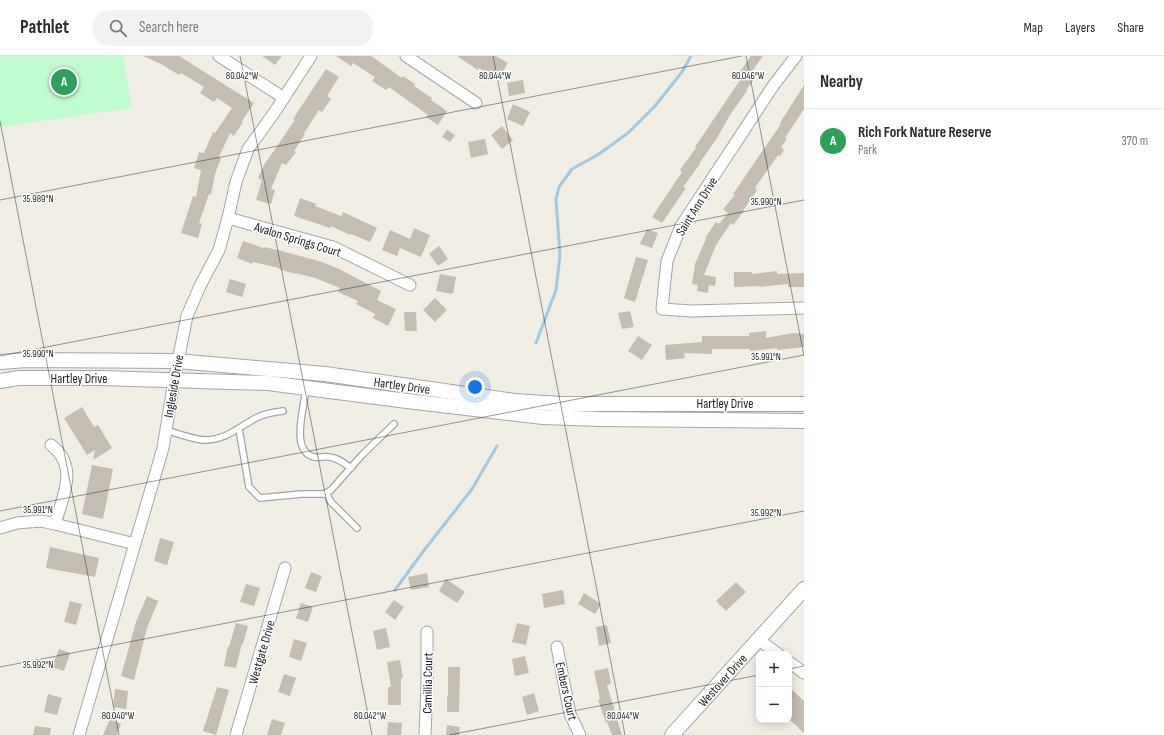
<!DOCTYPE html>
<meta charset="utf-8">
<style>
body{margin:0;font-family:"Sofia Sans Condensed",sans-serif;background:#f2f2f3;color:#2b2b33}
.controls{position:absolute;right:12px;bottom:12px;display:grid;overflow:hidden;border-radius:8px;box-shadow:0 2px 10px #0003}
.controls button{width:36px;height:36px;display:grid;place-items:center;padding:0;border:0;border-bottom:1px solid #e1e1e2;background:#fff;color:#2b2b33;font:20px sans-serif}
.you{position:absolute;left:475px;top:331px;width:14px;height:14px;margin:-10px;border:3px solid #fff;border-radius:50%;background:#1a73e8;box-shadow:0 0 0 6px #1a73e833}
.badge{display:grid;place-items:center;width:26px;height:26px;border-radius:50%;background:#0f766e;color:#fff;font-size:13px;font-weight:700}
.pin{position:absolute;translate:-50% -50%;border:2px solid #fff;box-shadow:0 1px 4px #0006}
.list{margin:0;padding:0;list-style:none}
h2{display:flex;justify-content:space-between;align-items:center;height:52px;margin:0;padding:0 16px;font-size:17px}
h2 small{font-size:13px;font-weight:400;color:#7c7c81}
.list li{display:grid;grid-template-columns:26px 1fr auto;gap:12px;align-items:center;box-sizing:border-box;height:64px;padding:0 16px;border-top:1px solid #e1e1e2}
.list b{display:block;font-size:15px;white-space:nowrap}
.list p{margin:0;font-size:13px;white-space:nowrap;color:#7c7c81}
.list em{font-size:13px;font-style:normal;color:#7c7c81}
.icon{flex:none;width:22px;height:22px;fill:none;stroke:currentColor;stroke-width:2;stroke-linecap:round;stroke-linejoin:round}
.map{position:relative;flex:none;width:804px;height:679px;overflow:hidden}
header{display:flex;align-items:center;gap:24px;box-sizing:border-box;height:56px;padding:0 20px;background:#fff;border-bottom:1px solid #e1e1e2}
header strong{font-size:19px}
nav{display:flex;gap:22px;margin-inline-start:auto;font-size:14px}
.search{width:280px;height:36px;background:#f2f2f3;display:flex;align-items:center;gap:10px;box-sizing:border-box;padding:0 14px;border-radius:16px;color:#7c7c81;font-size:15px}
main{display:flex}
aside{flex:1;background:#fff}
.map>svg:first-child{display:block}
.park{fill:#bffbcd}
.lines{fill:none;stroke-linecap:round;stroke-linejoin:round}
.stream{stroke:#a3c8df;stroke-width:3}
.building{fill:#c4bdb3}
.service-casing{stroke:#a5a5a5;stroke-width:8}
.minor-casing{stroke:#a5a5a5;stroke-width:13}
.tertiary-casing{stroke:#a5a5a5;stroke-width:16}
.service{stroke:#fff;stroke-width:5.5}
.minor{stroke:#fff;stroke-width:11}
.tertiary{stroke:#fff;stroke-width:14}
.ticks{fill:none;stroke:#1e1e1e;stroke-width:1;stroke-opacity:0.45}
.labels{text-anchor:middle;stroke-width:3;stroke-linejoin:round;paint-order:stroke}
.street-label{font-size:13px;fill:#1e1e1e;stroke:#fff}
.ticks-label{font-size:10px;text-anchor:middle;fill:#1e1e1e;stroke:#fff;stroke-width:3;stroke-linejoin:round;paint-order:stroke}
</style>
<header>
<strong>Pathlet</strong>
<div class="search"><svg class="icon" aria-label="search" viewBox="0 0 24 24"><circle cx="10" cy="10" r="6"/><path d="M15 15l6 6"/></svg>Search here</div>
<nav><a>Map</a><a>Layers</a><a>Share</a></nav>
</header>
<main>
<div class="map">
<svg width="804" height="679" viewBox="0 0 804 679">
<rect width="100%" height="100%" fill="#f0ede4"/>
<!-- park -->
<polygon class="park" points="0,0 123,0 132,52 0,71"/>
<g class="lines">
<!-- stream -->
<g class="stream">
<polyline points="536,287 556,234 560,199 556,143 559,131 572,113 599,98 628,77 655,50 682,16 691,0"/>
<polyline points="395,534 422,497 472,433 497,390"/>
</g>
</g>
<!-- building -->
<g class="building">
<polygon points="143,0 179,0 254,47 242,65 243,66 234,80 230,77 219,101 221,102 215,118 211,139 209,138 199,167 202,168 198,182 181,177 193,140 196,141 201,114 194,112 199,96 204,97 213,76 215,77 232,52 217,42 214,46 200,37 204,31 181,17 179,19 161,8"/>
<polygon points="262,0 282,0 275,9"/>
<polygon points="336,0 371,0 402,22 403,20 415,28 414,30 432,42 431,44 447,55 438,69 426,61 428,59 389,31 386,34 372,25 375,21 353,7 351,10"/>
<polygon points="457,0 496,0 508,7 498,23 479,12 478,14"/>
<polygon points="751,0 763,0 750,18 756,21 746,34 747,35 730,59 717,82 699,108 700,108 683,131 686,132 662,167 652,161 682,116 680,114 696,92 695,91 740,24 736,21"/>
<polygon points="326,13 339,21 327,40 331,43 322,56 319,54 304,77 305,78 294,95 296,96 286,109 282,107 271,133 275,134 271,148 256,144 262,124 258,122 264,109 284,80 295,64 293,63"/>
<polygon points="523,24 525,37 509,40 507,27"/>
<polygon points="804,29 804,53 785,82 787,83 781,91 784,94 780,100 778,99 755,132 757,134 743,155 744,155 733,169 731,167 716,189 704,219 716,221 715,230 709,229 708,237 697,235 698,229 692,228 695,208 706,183 705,182 716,166 719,168 728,157 723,153 735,139 733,138 781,68 780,67"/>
<polygon points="513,48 530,56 523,70 507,63"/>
<polygon points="502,70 513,84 502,93 491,79"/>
<polygon points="447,74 455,79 450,86 442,81"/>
<polygon points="485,83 488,98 471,102 468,86"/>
<polygon points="300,142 316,148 315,150 341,160 343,156 377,172 370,186 351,178 350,179 331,170 330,172 294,160"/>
<polygon points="414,172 430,179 421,201 400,192 397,200 382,194 390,174 410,183"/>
<polygon points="647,173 658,177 652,192 640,188"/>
<polygon points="243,185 263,192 264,191 278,194 322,206 337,212 381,235 377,244 396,253 388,270 373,262 375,258 356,248 358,245 338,236 340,232 315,222 295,217 295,218 279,213 279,212 253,206 252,208 237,202"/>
<polygon points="439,190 448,203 438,210 429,198"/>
<polygon points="636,201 648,204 635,246 624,242"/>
<polygon points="777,215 777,218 804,217 804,231 788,231 788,228 760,231 759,230 734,231 734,216 752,216 752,218"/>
<polygon points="440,218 456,221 453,238 436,235"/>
<polygon points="230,223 246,228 242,241 226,236"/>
<polygon points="435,242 447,254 435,266 423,254"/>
<polygon points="630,255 634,271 622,273 618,257"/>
<polygon points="404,256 416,256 417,275 405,275"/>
<polygon points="766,275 766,282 793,277 804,278 804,291 777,294 777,292 750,295 750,293 712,293 712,298 684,297 685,302 666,304 665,289 702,286 702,280 749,280 749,277"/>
<polygon points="638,280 652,289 642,304 628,295"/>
<polygon points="82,351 94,371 98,369 112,392 93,404 95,394 87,399 64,362"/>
<polygon points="92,409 113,413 103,463 82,458"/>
<polygon points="160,482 174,486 167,509 154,505"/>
<polygon points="50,491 99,502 95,521 46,512"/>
<polygon points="311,516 322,520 316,536 305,532"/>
<polygon points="427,517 429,531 411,534 408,521"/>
<polygon points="446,523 465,536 457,547 439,535"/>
<polygon points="736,526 746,536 726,555 716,545"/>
<polygon points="246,528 260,532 254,550 240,546"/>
<polygon points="563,534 565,548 544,552 542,538"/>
<polygon points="584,537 601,548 595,558 578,548"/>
<polygon points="147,540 158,545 147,572 134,624 121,620 136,566"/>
<polygon points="394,544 404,551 395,564 385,556"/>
<polygon points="70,545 82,548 76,569 64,566"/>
<polygon points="301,547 313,551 308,566 296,562"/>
<polygon points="236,567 248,570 243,588 242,587 236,612 224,610 228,590 229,591"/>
<polygon points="517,567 530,570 526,589 512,586"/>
<polygon points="607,569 611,587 599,590 596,571"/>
<polygon points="386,572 390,591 377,594 373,575"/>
<polygon points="294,583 307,587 301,605 289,601"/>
<polygon points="59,593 70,597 64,615 52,611"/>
<polygon points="525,600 529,617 515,620 512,603"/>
<polygon points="400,604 403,622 401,622 401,649 388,649 388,631 391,631 387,606"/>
<polygon points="448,611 460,611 459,656 447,656 447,640 448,640"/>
<polygon points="608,612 611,628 607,629 622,679 612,679 607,666 606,667 598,644 600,643 594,615"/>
<polygon points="284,618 296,622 290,640 278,636"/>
<polygon points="217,631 229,634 216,679 203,675"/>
<polygon points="789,631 804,645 804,677 789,663"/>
<polygon points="115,633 128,635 126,653 113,651"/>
<polygon points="534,637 539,655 527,659 522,641"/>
<polygon points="48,638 62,642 57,659 44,656"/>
<polygon points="110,663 121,668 117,679 103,679"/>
<polygon points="272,663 285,667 281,679 267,679"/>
<polygon points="388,666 402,667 401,679 387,679"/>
<polygon points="447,669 460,671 459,679 446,679"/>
<polygon points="35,670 51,672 50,679 33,679"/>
</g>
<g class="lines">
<!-- service casing -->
<g class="service-casing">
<g id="service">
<path d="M305 339C303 356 291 395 314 401 319 402 324 400 329 401 338 402 344 407 351 412"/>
<polyline points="239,373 249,431 260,442 302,438 324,438 331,434 362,399 394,368"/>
<path d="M166 374C176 377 195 384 205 384 226 384 239 371 256 362 265 357 274 356 283 355"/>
<polyline points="326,437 331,446 357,472"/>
</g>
</g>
<!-- minor casing -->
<g class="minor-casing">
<g id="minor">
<polyline points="219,0 284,42"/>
<polyline points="406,0 476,47"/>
<polyline points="796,0 773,30 681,170 667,205 662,253 692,255 804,252"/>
<polyline points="228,162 333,191 410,229"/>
<path d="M51 389C79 410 63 440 55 468"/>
<polyline points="0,472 17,467 41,465 55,468 135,488"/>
<polyline points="759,584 778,598"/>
<polyline points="557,591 570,658 580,679"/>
<polyline points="789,606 804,617"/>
<polyline points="79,679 163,392 174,325 187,260 200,230 219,194 228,162 236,126 248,93 274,57 311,0"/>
<polyline points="236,679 285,512"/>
<polyline points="425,679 427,629 427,576"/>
</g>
</g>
<!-- tertiary casing -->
<g class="tertiary-casing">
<g id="tertiary">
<polyline points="0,306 27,304 177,305 325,318 514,345 561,348 804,348"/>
<polyline points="0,325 18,322 100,322 268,327 407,345 543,361 599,363 804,365"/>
<polyline points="672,679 804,533"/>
</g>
</g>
<!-- service -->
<use href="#service" class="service"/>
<!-- minor -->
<use href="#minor" class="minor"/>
<!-- tertiary -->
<use href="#tertiary" class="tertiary"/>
</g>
<!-- ticks -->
<path class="ticks" d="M240 0 372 679M493 0 625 679M746 0 804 300M0 65 119 679M0 144 742 0M0 300 804 144M0 455 804 299M0 611 804 455M789 613 804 610M449 679 759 619"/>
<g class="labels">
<!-- street labels -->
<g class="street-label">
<text transform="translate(696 150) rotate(-58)" y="5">Saint Ann Drive</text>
<text transform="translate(298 183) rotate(17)" y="5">Avalon Springs Court</text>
<text x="79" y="327">Hartley Drive</text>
<text transform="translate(402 329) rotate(8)" y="5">Hartley Drive</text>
<text transform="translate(173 330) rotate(-80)" y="5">Ingleside Drive</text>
<text x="725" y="352">Hartley Drive</text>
<text transform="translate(261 596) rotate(-74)" y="5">Westgate Drive</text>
<text transform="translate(722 624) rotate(-48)" y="5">Westover Drive</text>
<text transform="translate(427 627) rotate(-89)" y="5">Camillia Court</text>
<text transform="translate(567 635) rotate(77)" y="5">Embers Court</text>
</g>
</g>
<g class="ticks-label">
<text x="242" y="23">80.042°W</text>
<text x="495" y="23">80.044°W</text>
<text x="748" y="23">80.046°W</text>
<text x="38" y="146">35.989°N</text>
<text x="766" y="149">35.990°N</text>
<text x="38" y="301">35.990°N</text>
<text x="766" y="304">35.991°N</text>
<text x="38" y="457">35.991°N</text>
<text x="766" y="460">35.992°N</text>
<text x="38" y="612">35.992°N</text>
<text x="118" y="663">80.040°W</text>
<text x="370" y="663">80.042°W</text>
<text x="623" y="663">80.044°W</text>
</g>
</svg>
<div class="controls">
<button>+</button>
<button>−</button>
</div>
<div class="you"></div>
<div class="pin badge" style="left:64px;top:26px;background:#2e9e5b">A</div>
</div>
<aside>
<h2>Nearby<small></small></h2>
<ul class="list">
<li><span class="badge" style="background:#2e9e5b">A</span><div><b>Rich Fork Nature Reserve</b><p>Park</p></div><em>370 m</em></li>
</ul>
</aside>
</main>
